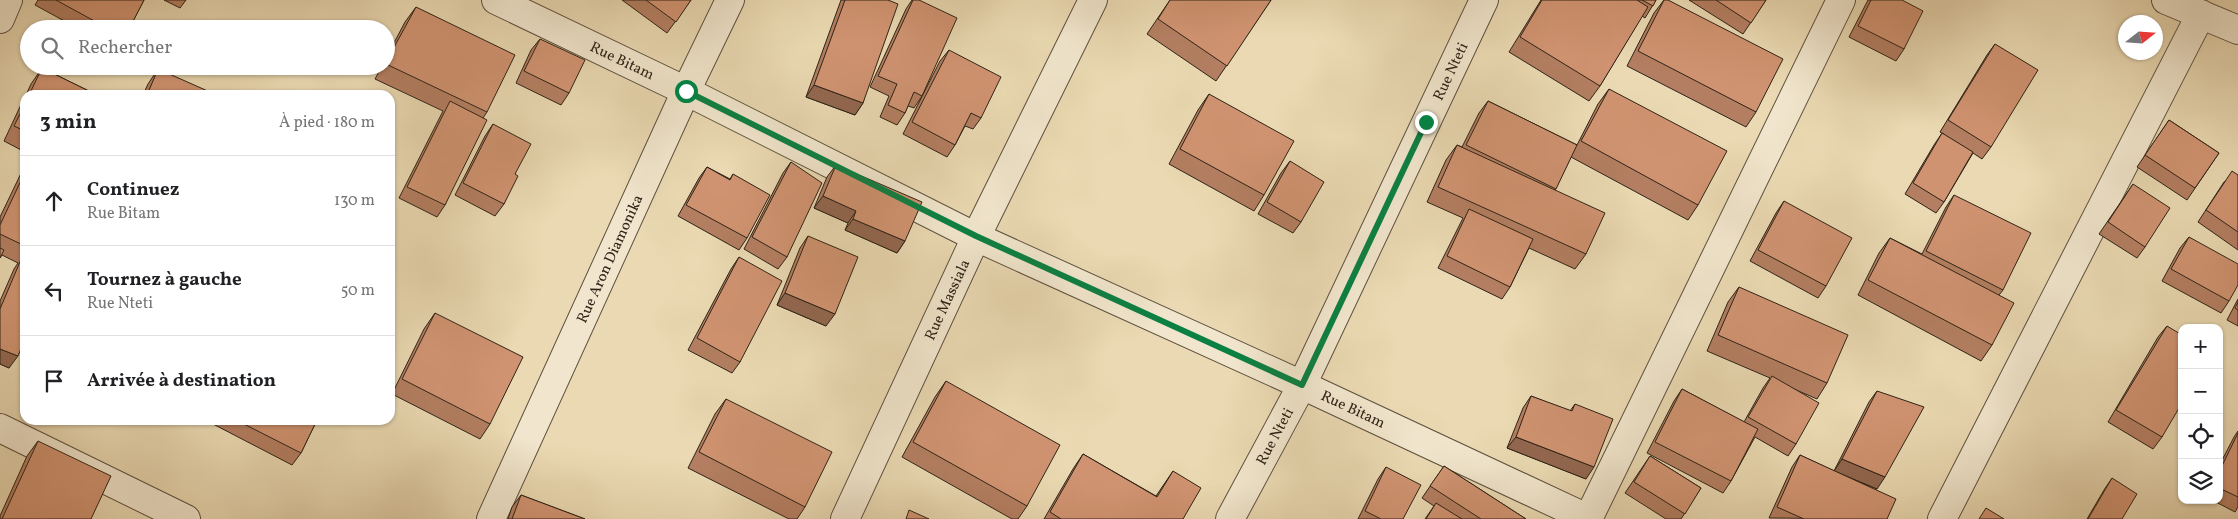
<!DOCTYPE html>
<html lang="fr">
<meta charset="utf-8">
<style>
body{margin:0;font-family:Vollkorn,serif;background:#f6f6f6;color:#202124}
.controls{position:absolute;right:15px;bottom:15px;display:grid;overflow:hidden;border-radius:10px;box-shadow:0 1px 4px #0004}
.controls button{width:45px;height:45px;display:grid;place-items:center;padding:0;border:0;border-bottom:1px solid #e0e0e0;background:#fff;color:#202124;font:25px sans-serif}
.compass{position:absolute;left:2118px;top:15px;width:45px;height:45px;border-radius:50%;background:#fff;box-shadow:0 1px 4px #0004;rotate:73deg}
.stop{position:absolute;width:15px;height:15px;margin:-11px;border:4px solid #0b8043;border-radius:50%;background:#fff}
.stop.end{background:#0b8043;border-color:#fff;box-shadow:0 1px 5px #0008}
.list{margin:0;padding:0;list-style:none}
h2{display:flex;justify-content:space-between;align-items:center;height:65px;margin:0;padding:0 20px;font-size:21px}
h2 small{font-size:16px;font-weight:400;color:#757577}
.list li{display:grid;grid-template-columns:32px 1fr auto;gap:15px;align-items:center;box-sizing:border-box;height:90px;padding:0 20px;border-top:1px solid #e0e0e0}
.list b{display:block;font-size:19px;white-space:nowrap}
.list p{margin:0;font-size:16px;white-space:nowrap;color:#757577}
.list em{font-size:16px;font-style:normal;color:#757577}
.icon{flex:none;width:28px;height:28px;fill:none;stroke:currentColor;stroke-width:2;stroke-linecap:round;stroke-linejoin:round}
.map{position:relative;flex:none;width:2238px;height:519px;overflow:hidden}
.search{position:absolute;background:#fff;box-shadow:0 1px 4px #0004;left:20px;top:20px;width:375px;height:55px;display:flex;align-items:center;gap:12px;box-sizing:border-box;padding:0 18px;border-radius:28px;color:#757577;font-size:19px}
.panel{position:absolute;background:#fff;box-shadow:0 1px 4px #0004;left:20px;top:90px;width:375px;height:335px;border-radius:15px}
.map>svg:first-child{display:block}
.lines{fill:none;stroke-linecap:round;stroke-linejoin:round}
.minor-casing{stroke:#5d503e;stroke-width:30}
.minor{stroke:#f1e6cd;stroke-width:28}
.wall{fill:#b37e61;stroke:#2e2317}
.shaded-wall{fill:#92674f;stroke:#2e2317}
.building{fill:#d09371;stroke:#2e2317}
.route{stroke:#0b8043;stroke-width:6}
.labels{text-anchor:middle;stroke-width:4;stroke-linejoin:round;paint-order:stroke}
.street-label{font-size:15px;fill:#2e2317;stroke:#f1e6cd}
</style>
<div class="map">
<svg width="2238" height="519" viewBox="0 0 2238 519">
<rect width="100%" height="100%" fill="#ead9b2"/>
<filter id="stains"><feTurbulence type="fractalNoise" baseFrequency=".004" numOctaves="4"/><feColorMatrix values="0 0 0 0 .2 0 0 0 0 .09 0 0 0 0 .02 0 0 0 .5 -.17"/></filter>
<radialGradient id="worn" r=".72"><stop offset=".6" stop-color="#630" stop-opacity="0"/><stop offset="1" stop-color="#630" stop-opacity=".3"/></radialGradient>
<g class="lines">
<!-- minor casing -->
<g class="minor-casing">
<g id="minor">
<path id="s1" d="M496 0 686 91 976 237 1302 385 1589 519"/>
<polyline points="2166,0 2238,30"/>
<polyline points="0,19 8,0"/>
<polyline points="0,428 186,519"/>
<path id="s2" d="M491 519 686 91 730 0"/>
<path id="s3" d="M845 519 976 237 1093 0"/>
<path id="s4" d="M1230 519 1302 385 1484 0"/>
<polyline points="1588,519 1841,0"/>
<polyline points="1942,519 2201,14"/>
</g>
</g>
<!-- minor -->
<use href="#minor" class="minor"/>
</g>
<!-- wall -->
<g class="wall">
<polygon points="38,0 144,0 129,29 79,29 35,5"/>
<polygon points="164,0 186,0 180,8"/>
<polygon points="622,0 691,0 667,33"/>
<polygon points="841,0 888,0 863,103 855,115 806,97"/>
<polygon points="912,0 919,0 922,96 914,108 908,106 905,113 897,125 880,117 889,96 870,87 906,9"/>
<polygon points="1170,0 1271,0 1216,81 1147,34"/>
<polygon points="1541,0 1656,0 1645,18 1642,16 1600,86 1589,101 1509,52"/>
<polygon points="1664,0 1756,112 1746,127 1627,66 1654,13"/>
<polygon points="1689,0 1766,0 1743,34"/>
<polygon points="1868,0 1902,0 1904,49 1896,61 1849,37"/>
<polygon points="416,7 487,112 483,118 445,205 437,217 399,198 443,111 375,79 382,66 386,66 386,58 405,22"/>
<polygon points="540,39 569,93 561,105 516,83 531,50"/>
<polygon points="1995,44 1991,147 1982,159 1973,153 1944,202 1936,213 1905,194 1934,145 1942,133 1945,135 1940,132 1987,55"/>
<polygon points="949,50 981,118 973,129 965,126 955,145 947,157 903,134 940,61"/>
<polygon points="42,68 97,95 26,95 31,84"/>
<polygon points="158,69 209,95 143,95 148,84"/>
<polygon points="1609,89 1698,205 1688,220 1571,157 1555,190 1586,254 1575,269 1529,248 1510,287 1502,299 1438,268 1463,218 1427,202 1446,160 1457,145 1462,147 1479,113 1488,101 1577,145 1598,104"/>
<polygon points="1209,94 1264,195 1254,211 1169,164 1198,110"/>
<polygon points="25,96 25,152 4,141"/>
<polygon points="2169,120 2219,153 2187,200 2137,167"/>
<polygon points="493,124 515,174 504,204 495,216 455,195 485,136"/>
<polygon points="1290,161 1301,222 1293,233 1258,214 1281,173"/>
<polygon points="791,162 787,257 778,269 744,249 783,173"/>
<polygon points="25,165 25,339 9,368 0,364 0,301 14,269 18,263 2,255 0,258 0,217"/>
<polygon points="836,165 905,241 897,253 845,230 848,223 814,208 827,177"/>
<polygon points="707,167 730,179 733,174 747,238 739,250 678,216 699,178"/>
<polygon points="2238,175 2238,250 2198,222 2224,182"/>
<polygon points="2133,184 2145,247 2137,258 2099,234"/>
<polygon points="1954,195 2003,290 1999,295 1992,345 1981,361 1858,295 1879,253 1890,238 1922,254 1946,207"/>
<polygon points="1784,201 1826,286 1818,298 1750,261 1776,213"/>
<polygon points="808,236 826,326 777,305 800,248"/>
<polygon points="2189,237 2229,301 2221,313 2162,281 2180,248"/>
<polygon points="739,257 740,362 732,373 688,350 731,269"/>
<polygon points="1739,287 1827,383 1817,399 1794,389 1796,444 1788,456 1755,437 1731,481 1723,493 1647,453 1674,401 1682,389 1744,422 1763,388 1770,378 1707,351 1728,302"/>
<polygon points="2238,299 2238,326 2227,320"/>
<polygon points="435,313 490,424 480,439 392,394 424,329"/>
<polygon points="2167,326 2162,437 2153,449 2108,422 2158,337"/>
<polygon points="946,381 1027,506 1018,519 1012,519 902,457 935,397"/>
<polygon points="1877,391 1877,489 1840,474 1887,519 1769,518 1792,467 1800,455 1834,471 1869,402"/>
<polygon points="1531,396 1570,411 1575,404 1586,479 1507,448 1523,408"/>
<polygon points="726,399 805,507 797,519 789,519 688,468 715,414"/>
<polygon points="215,420 317,420 301,453 292,465 213,424"/>
<polygon points="2238,431 2238,507 2235,512 2212,500 2219,500 2219,466 2234,437"/>
<polygon points="38,441 91,519 0,519 0,516 27,456"/>
<polygon points="1083,454 1156,496 1173,471 1183,519 1044,519 1073,469"/>
<polygon points="1650,456 1701,488 1681,519 1666,519 1625,493"/>
<polygon points="1444,466 1526,519 1425,519 1434,506 1422,498"/>
<polygon points="1386,467 1403,519 1358,519 1378,479"/>
<polygon points="2112,478 2122,519 2087,519 2104,490"/>
<polygon points="521,495 585,519 508,519 512,507"/>
</g>
<!-- shaded-wall -->
<g class="shaded-wall">
<polygon points="814,85 863,103 855,115 806,97"/>
<polygon points="823,196 856,211 848,223 814,208"/>
<polygon points="853,219 905,241 897,253 845,230"/>
<polygon points="785,293 835,314 826,326 777,305"/>
<polygon points="0,349 18,356 9,368 0,364"/>
<polygon points="1516,437 1594,467 1586,479 1507,448"/>
<polygon points="1842,459 1885,477 1877,489 1834,471"/>
</g>
<!-- building -->
<g class="building">
<polygon points="56,0 144,0 129,29 109,29"/>
<polygon points="646,0 691,0 676,22"/>
<polygon points="845,0 888,0 898,4 863,103 814,85"/>
<polygon points="913,0 919,0 957,18 922,96 914,92 905,113 888,105 897,84 878,76"/>
<polygon points="1170,0 1271,0 1227,66 1158,19"/>
<polygon points="1542,0 1637,0 1648,7 1600,86 1520,37"/>
<polygon points="1642,0 1656,0 1653,6"/>
<polygon points="1664,0 1668,0 1783,59 1756,112 1638,51"/>
<polygon points="1716,0 1766,0 1751,23"/>
<polygon points="1871,0 1902,0 1923,11 1904,49 1858,26"/>
<polygon points="416,7 515,55 487,112 386,64 386,62"/>
<polygon points="540,39 585,60 569,93 524,71"/>
<polygon points="1995,44 2038,70 1991,147 1948,120"/>
<polygon points="949,50 1001,77 981,118 971,113 955,145 912,122"/>
<polygon points="42,68 97,95 29,95"/>
<polygon points="158,69 210,92 209,95 147,95"/>
<polygon points="1609,89 1727,151 1698,205 1581,141"/>
<polygon points="1209,94 1294,141 1264,195 1180,149"/>
<polygon points="450,101 487,120 445,205 407,187"/>
<polygon points="1488,101 1577,145 1556,189 1466,145"/>
<polygon points="25,104 25,131 14,126"/>
<polygon points="2169,120 2219,153 2195,188 2145,155"/>
<polygon points="493,124 531,144 515,174 518,176 504,204 463,183"/>
<polygon points="1942,133 1973,152 1944,202 1913,183"/>
<polygon points="1457,145 1605,213 1586,254 1438,187"/>
<polygon points="1290,161 1324,182 1301,222 1267,202"/>
<polygon points="791,162 822,183 787,257 752,237"/>
<polygon points="836,165 922,202 905,241 853,219 856,211 823,196"/>
<polygon points="707,167 730,180 733,174 770,195 747,238 686,205"/>
<polygon points="2232,171 2238,175 2238,232 2206,210"/>
<polygon points="25,172 25,246 0,234 0,225"/>
<polygon points="2133,184 2170,208 2145,247 2108,222"/>
<polygon points="1954,195 2031,233 2003,290 1926,251"/>
<polygon points="1784,201 1852,238 1826,286 1758,250"/>
<polygon points="1469,209 1533,239 1510,287 1447,256"/>
<polygon points="808,236 858,257 835,314 785,293"/>
<polygon points="2189,237 2238,264 2238,285 2229,301 2171,269"/>
<polygon points="1890,238 2014,303 1992,345 1868,280"/>
<polygon points="0,248 4,250 0,258"/>
<polygon points="22,257 25,258 25,339 18,356 0,349 0,309"/>
<polygon points="739,257 782,281 740,362 697,338"/>
<polygon points="1739,287 1848,335 1827,383 1718,335"/>
<polygon points="2238,302 2238,310 2235,308"/>
<polygon points="435,313 523,357 490,424 402,379"/>
<polygon points="2167,326 2182,335 2182,403 2162,437 2116,410"/>
<polygon points="1772,376 1819,403 1796,444 1748,417"/>
<polygon points="946,381 1060,445 1027,506 913,442"/>
<polygon points="1682,389 1758,429 1731,481 1655,442"/>
<polygon points="1877,391 1924,407 1885,477 1842,459"/>
<polygon points="1531,396 1572,411 1575,404 1613,419 1594,467 1516,437"/>
<polygon points="726,399 832,452 805,507 699,452"/>
<polygon points="236,420 317,420 301,453"/>
<polygon points="2238,433 2238,497 2219,488 2219,472"/>
<polygon points="38,441 111,476 91,519 2,519"/>
<polygon points="1083,454 1157,497 1173,471 1201,488 1183,519 1061,519 1050,512"/>
<polygon points="1800,455 1896,499 1887,519 1804,519 1777,507"/>
<polygon points="1650,456 1701,488 1685,514 1634,482"/>
<polygon points="1444,466 1526,519 1481,519 1430,486"/>
<polygon points="1386,467 1421,485 1403,519 1381,519 1365,511"/>
<polygon points="2112,478 2137,494 2122,519 2088,519"/>
<polygon points="521,495 585,519 512,519"/>
<polygon points="1436,503 1462,519 1426,519"/>
<polygon points="1986,508 2004,519 1979,519"/>
<polygon points="909,510 929,519 906,519"/>
</g>
<g class="lines">
<!-- route -->
<polyline class="route" points="686,91 976,236 1302,385 1426,122"/>
</g>
<g class="labels">
<!-- street labels -->
<g class="street-label">
<text dy="5" stroke="none"><textPath href="#s1" startOffset="140">Rue Bitam</textPath></text>
<text dy="5" stroke="none"><textPath href="#s4" startOffset="499">Rue Nteti</textPath></text>
<text dy="5" stroke="none"><textPath href="#s2" startOffset="286">Rue Aron Diamonika</textPath></text>
<text dy="5" stroke="none"><textPath href="#s3" startOffset="242">Rue Massiala</textPath></text>
<text dy="5" stroke="none"><textPath href="#s1" startOffset="950">Rue Bitam</textPath></text>
<text dy="5" stroke="none"><textPath href="#s4" startOffset="94">Rue Nteti</textPath></text>
</g>
</g>
<rect width="100%" height="100%" filter="url(#stains)"/>
<rect width="100%" height="100%" fill="url(#worn)"/>
</svg>
<div class="controls">
<button>+</button>
<button>−</button>
<button><svg class="icon" aria-label="locate" viewBox="0 0 24 24"><circle cx="12" cy="12" r="6"/><path d="M12 2v4M12 18v4M2 12h4M18 12h4"/></svg></button>
<button><svg class="icon" aria-label="layers" viewBox="0 0 24 24"><path d="M12 4l9 5-9 5-9-5zM3 14l9 5 9-5"/></svg></button>
</div>
<svg class="compass" viewBox="-18 -18 36 36"><path d="M0-13l5 13h-10z" fill="#e53935"/><path d="M0 13l5-13h-10z" fill="#757577"/></svg>
<div class="stop" style="left:686px;top:91px"></div>
<div class="stop end" style="left:1426px;top:122px"></div>
<div class="search"><svg class="icon" aria-label="search" viewBox="0 0 24 24"><circle cx="10" cy="10" r="6"/><path d="M15 15l6 6"/></svg>Rechercher</div>
<section class="panel">
<h2>3 min<small>À pied · 180 m</small></h2>
<ul class="list">
<li><svg class="icon" aria-label="ahead" viewBox="0 0 24 24"><path d="M12 20V5M6 11l6-6 6 6"/></svg><div><b>Continuez</b><p>Rue Bitam</p></div><em>130 m</em></li>
<li><svg class="icon" aria-label="left" viewBox="0 0 24 24"><path d="M17 20v-9H6M10 6l-5 5 5 5"/></svg><div><b>Tournez à gauche</b><p>Rue Nteti</p></div><em>50 m</em></li>
<li><svg class="icon" aria-label="arrive" viewBox="0 0 24 24"><path d="M6 21V4h12l-3 4 3 4H6"/></svg><div><b>Arrivée à destination</b></div></li>
</ul>
</section>
</div>
